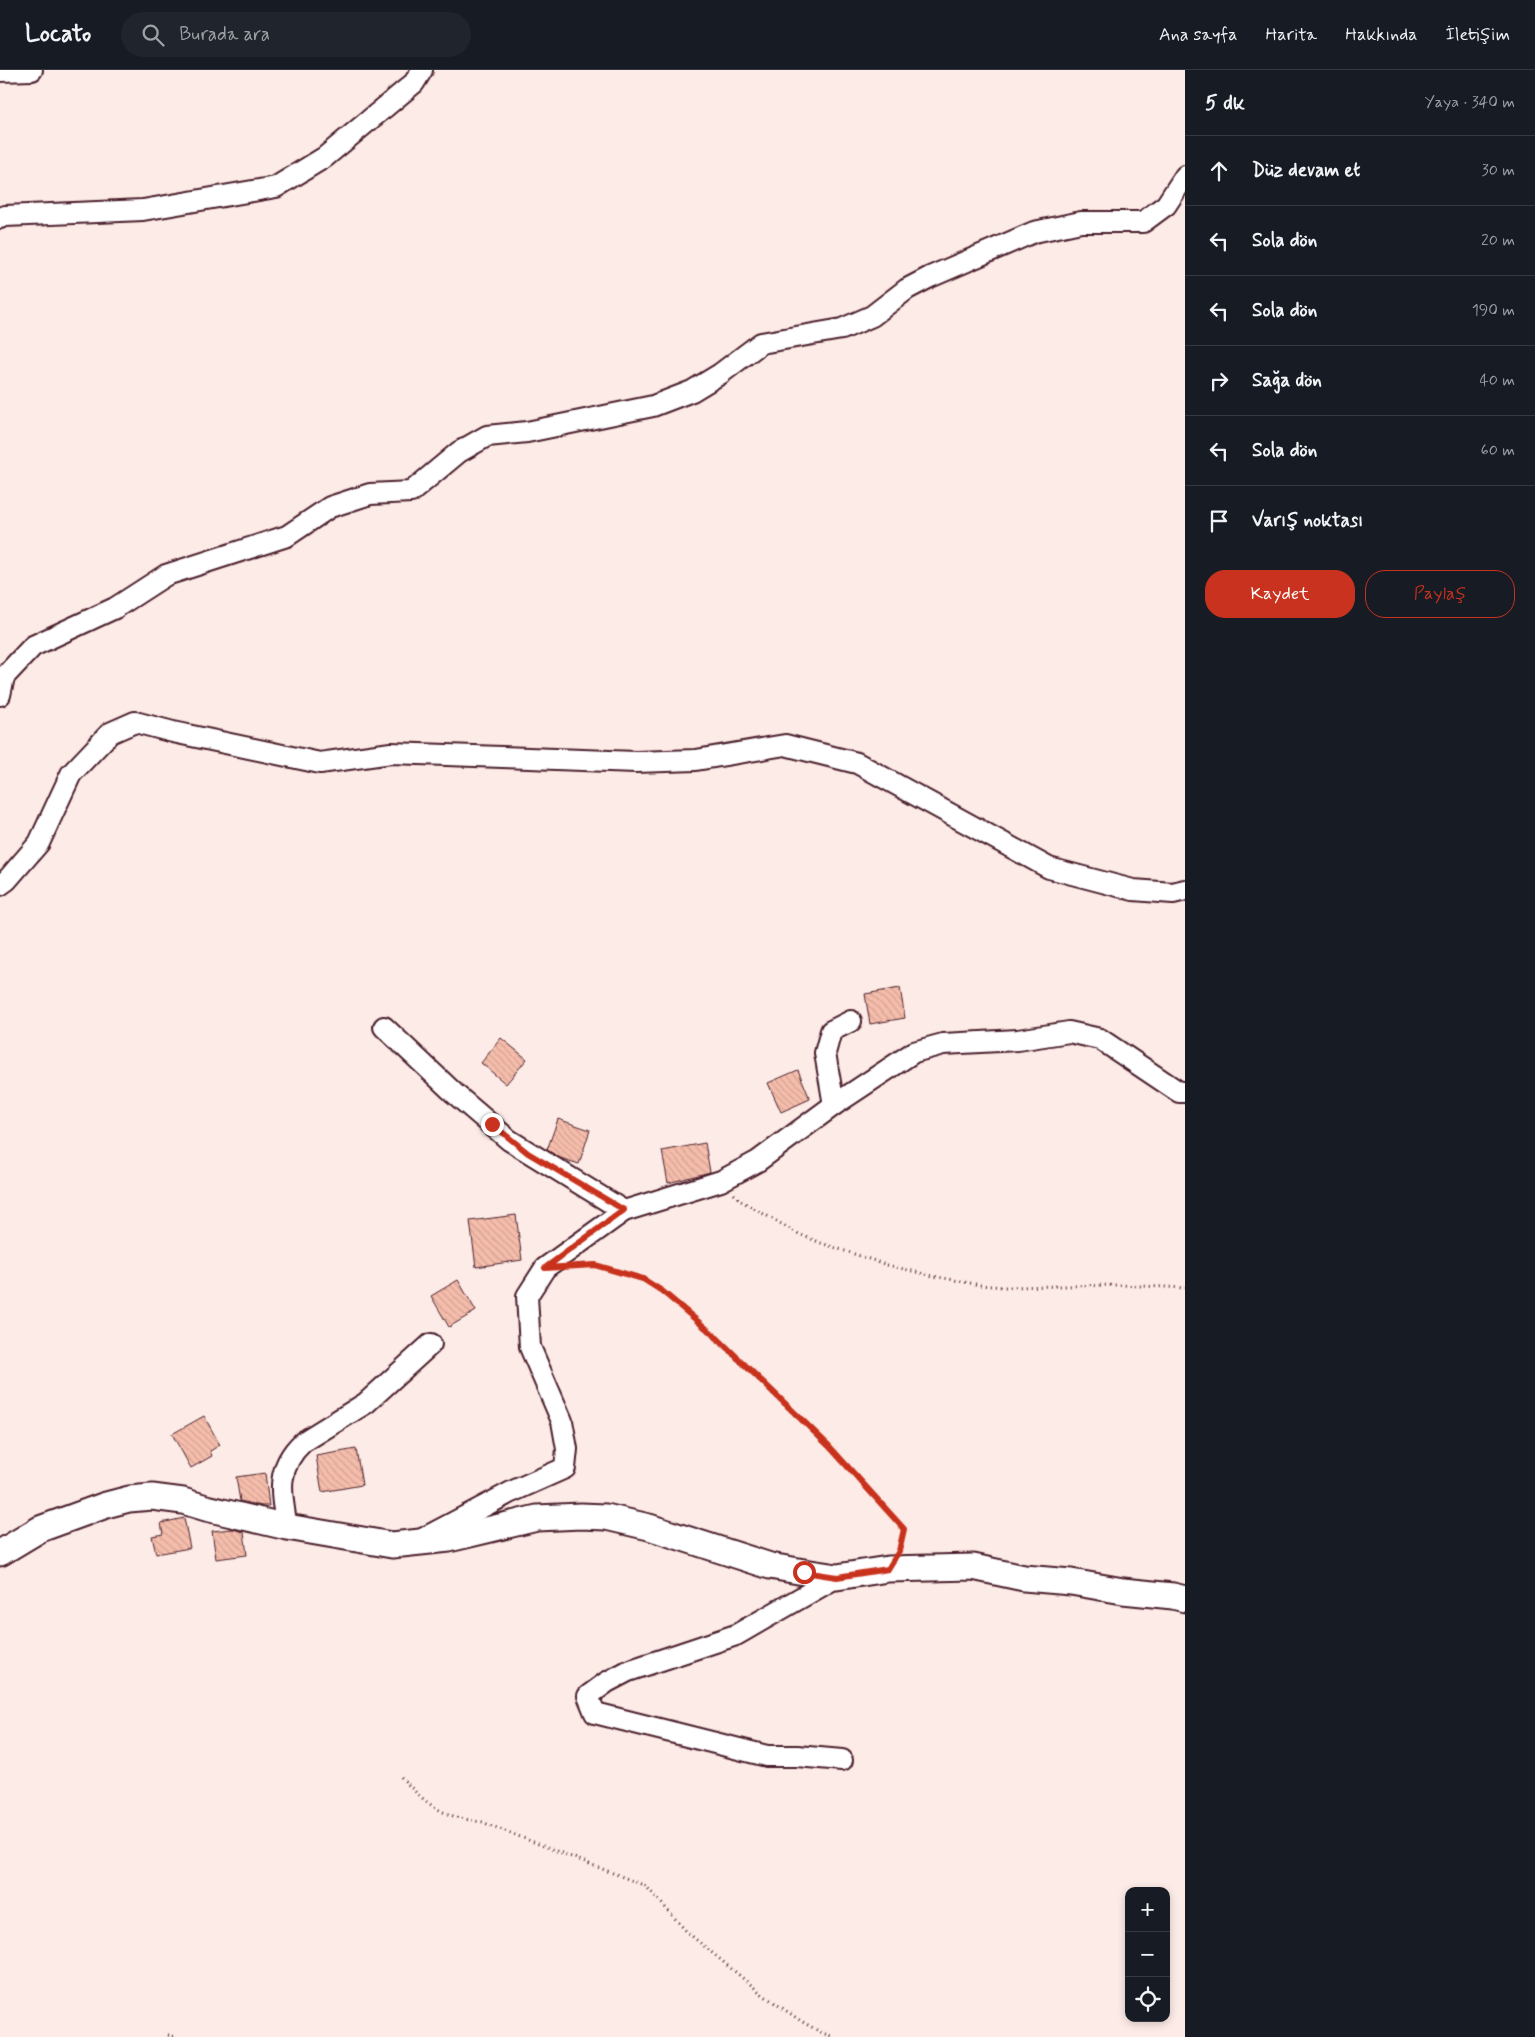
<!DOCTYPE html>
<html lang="tr">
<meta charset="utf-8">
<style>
body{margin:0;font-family:Mynerve,sans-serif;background:#20242c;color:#f1f3f6}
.controls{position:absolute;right:15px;bottom:15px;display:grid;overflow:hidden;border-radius:10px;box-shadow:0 2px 8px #0003}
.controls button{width:45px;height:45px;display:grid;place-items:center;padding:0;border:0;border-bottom:1px solid #363941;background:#171b24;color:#f1f3f6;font:25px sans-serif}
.stop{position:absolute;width:15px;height:15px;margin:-11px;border:4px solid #c8321e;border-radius:50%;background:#fff}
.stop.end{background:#c8321e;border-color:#fff;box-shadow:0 1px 5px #0008}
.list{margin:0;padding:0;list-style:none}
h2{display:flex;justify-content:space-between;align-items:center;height:65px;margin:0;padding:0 20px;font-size:21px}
h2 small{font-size:16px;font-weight:400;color:#9ea1a6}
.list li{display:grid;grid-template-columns:32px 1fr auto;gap:15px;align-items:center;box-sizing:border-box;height:70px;padding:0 20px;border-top:1px solid #363941}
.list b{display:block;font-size:19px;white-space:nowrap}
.list em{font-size:16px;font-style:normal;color:#9ea1a6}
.actions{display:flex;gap:10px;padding:15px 20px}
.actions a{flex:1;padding:11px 0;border:1px solid #c8321e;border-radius:20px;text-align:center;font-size:18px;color:#c8321e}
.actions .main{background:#c8321e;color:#fff}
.icon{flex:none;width:28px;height:28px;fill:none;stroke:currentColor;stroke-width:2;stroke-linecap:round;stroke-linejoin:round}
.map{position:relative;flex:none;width:1185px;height:1967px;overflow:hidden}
header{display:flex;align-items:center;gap:30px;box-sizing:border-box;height:70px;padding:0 25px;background:#171b24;border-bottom:1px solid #363941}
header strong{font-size:24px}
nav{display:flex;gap:28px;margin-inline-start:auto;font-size:18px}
.search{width:350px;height:45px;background:#20242c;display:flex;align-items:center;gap:12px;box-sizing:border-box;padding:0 18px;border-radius:28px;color:#9ea1a6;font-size:19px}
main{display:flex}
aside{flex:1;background:#171b24}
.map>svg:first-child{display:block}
.building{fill:url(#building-back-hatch);stroke:#4a1f2b}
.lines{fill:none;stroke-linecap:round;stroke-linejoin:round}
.minor-casing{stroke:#4a1f2b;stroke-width:24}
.tertiary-casing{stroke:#4a1f2b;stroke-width:29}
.path{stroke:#4a1f2b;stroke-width:3;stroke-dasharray:1 4;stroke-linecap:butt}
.minor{stroke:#fff;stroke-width:20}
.tertiary{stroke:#fff;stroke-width:25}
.route{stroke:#c8321e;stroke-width:6}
</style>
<header>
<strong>Locato</strong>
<div class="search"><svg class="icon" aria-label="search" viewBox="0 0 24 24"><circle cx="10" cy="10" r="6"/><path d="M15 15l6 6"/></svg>Burada ara</div>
<nav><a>Ana sayfa</a><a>Harita</a><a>Hakkında</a><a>İletişim</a></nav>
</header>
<main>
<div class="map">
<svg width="1185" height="1967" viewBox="0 0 1185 1967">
<defs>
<pattern id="building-back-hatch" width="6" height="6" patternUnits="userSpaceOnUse" patternTransform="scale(1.25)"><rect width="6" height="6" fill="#f5bdab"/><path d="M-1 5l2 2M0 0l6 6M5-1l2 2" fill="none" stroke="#d4a293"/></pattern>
</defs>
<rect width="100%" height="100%" fill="#fcebe6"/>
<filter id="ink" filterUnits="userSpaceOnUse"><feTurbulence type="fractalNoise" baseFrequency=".02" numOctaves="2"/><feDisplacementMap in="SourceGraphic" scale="10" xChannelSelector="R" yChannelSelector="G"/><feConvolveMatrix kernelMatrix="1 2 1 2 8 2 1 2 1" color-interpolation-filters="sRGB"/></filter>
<g filter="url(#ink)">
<!-- building -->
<g class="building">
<polygon points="900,918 905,948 870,954 865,924"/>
<polygon points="501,968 527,989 506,1014 481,993"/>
<polygon points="798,1000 810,1029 781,1042 768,1013"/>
<polygon points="558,1049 590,1060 579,1094 560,1088 547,1080"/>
<polygon points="705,1073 710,1102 668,1113 662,1081"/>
<polygon points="516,1145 522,1190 476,1197 470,1151"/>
<polygon points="458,1210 476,1241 449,1257 431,1226"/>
<polygon points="204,1346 220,1375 210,1381 212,1386 191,1398 172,1364"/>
<polygon points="356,1379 362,1415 322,1422 316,1386"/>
<polygon points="265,1403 269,1436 262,1436 240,1431 236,1407"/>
<polygon points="184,1448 190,1478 156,1484 152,1466 163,1464 161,1453"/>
<polygon points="232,1459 244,1462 247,1485 216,1489 212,1461"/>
</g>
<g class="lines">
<!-- minor casing -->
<g class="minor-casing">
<g id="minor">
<polyline points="0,1 32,0"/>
<polyline points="0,148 5,146 143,140 276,117 325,87 414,13 422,0"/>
<polyline points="0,625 4,607 33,576 115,538 166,505 287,466 330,437 370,424 411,422 459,382 487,366 527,362 653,336 692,321 720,304 761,273 842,259 872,246 907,219 930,207 1034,162 1081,152 1143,152 1166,135 1185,106"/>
<polyline points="0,815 7,810 39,773 71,704 110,663 135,652 173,662 320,693 391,683 636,692 696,690 785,675 857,693 1049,798 1133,820 1173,823 1185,820"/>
<polyline points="384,957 454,1023 509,1070 624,1141"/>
<polyline points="834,1035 825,983 831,961 851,951"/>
<path d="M287 1457C281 1424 275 1398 303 1372L366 1333 431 1274"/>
<polyline points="422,1469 511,1422 565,1398 567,1379 562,1351 530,1277 527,1226 545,1198 624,1141 721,1111 758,1091 834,1035 914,982 943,974 1018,970 1069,962 1100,969 1179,1022 1185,1022"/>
<polyline points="837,1507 736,1565 628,1601 607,1612 588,1626 595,1643 767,1686 797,1686 842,1690"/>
</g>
</g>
<!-- tertiary casing -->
<g class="tertiary-casing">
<polyline id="tertiary" points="0,1483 40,1459 106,1435 129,1429 152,1427 183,1431 206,1438 287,1457 392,1475 449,1469 537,1448 581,1446 606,1447 649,1457 770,1496 804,1502 837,1507 888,1499 973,1497 1024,1508 1071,1512 1123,1521 1173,1526 1185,1529"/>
</g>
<!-- path -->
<g class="path">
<polyline points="734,1124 741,1131 799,1164 821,1173 887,1195 933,1206 980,1215 1004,1217 1121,1215 1185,1218"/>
<polyline points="578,1196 595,1195 643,1209 680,1235 829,1377 904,1459 899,1478"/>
<path d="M401 1707C428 1736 442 1747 482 1752L646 1816 687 1862 762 1924 801 1951 822 1963 834 1967"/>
<polyline points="168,1965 176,1967"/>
</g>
<!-- minor -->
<use href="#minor" class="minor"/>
<!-- tertiary -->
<use href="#tertiary" class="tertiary"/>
</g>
</g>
<g class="lines" filter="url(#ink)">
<!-- route -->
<polyline class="route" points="492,1054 528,1083 624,1140 545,1198 595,1195 643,1209 662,1221 714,1265 829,1376 904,1459 899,1481 888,1499 837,1507 804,1502"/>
</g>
</svg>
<div class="controls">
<button>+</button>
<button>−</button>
<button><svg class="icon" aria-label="locate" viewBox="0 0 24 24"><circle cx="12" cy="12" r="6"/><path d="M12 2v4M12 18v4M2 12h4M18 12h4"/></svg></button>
</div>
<div class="stop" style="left:804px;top:1502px"></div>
<div class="stop end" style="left:492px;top:1054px"></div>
</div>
<aside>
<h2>5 dk<small>Yaya · 340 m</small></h2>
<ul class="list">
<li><svg class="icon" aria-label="ahead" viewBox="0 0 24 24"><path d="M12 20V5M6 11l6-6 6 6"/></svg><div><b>Düz devam et</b></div><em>30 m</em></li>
<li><svg class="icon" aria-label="left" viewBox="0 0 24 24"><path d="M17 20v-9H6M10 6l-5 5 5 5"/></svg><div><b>Sola dön</b></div><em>20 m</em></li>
<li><svg class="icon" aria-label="left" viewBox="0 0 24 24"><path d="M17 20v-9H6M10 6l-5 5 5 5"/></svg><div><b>Sola dön</b></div><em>190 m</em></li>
<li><svg class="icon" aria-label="right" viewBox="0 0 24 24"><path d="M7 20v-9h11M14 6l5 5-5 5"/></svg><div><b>Sağa dön</b></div><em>40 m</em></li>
<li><svg class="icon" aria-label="left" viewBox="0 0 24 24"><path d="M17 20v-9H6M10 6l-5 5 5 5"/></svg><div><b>Sola dön</b></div><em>60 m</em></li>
<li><svg class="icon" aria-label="arrive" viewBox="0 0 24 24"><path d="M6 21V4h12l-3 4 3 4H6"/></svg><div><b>Varış noktası</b></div></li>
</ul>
<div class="actions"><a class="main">Kaydet</a><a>Paylaş</a></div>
</aside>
</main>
